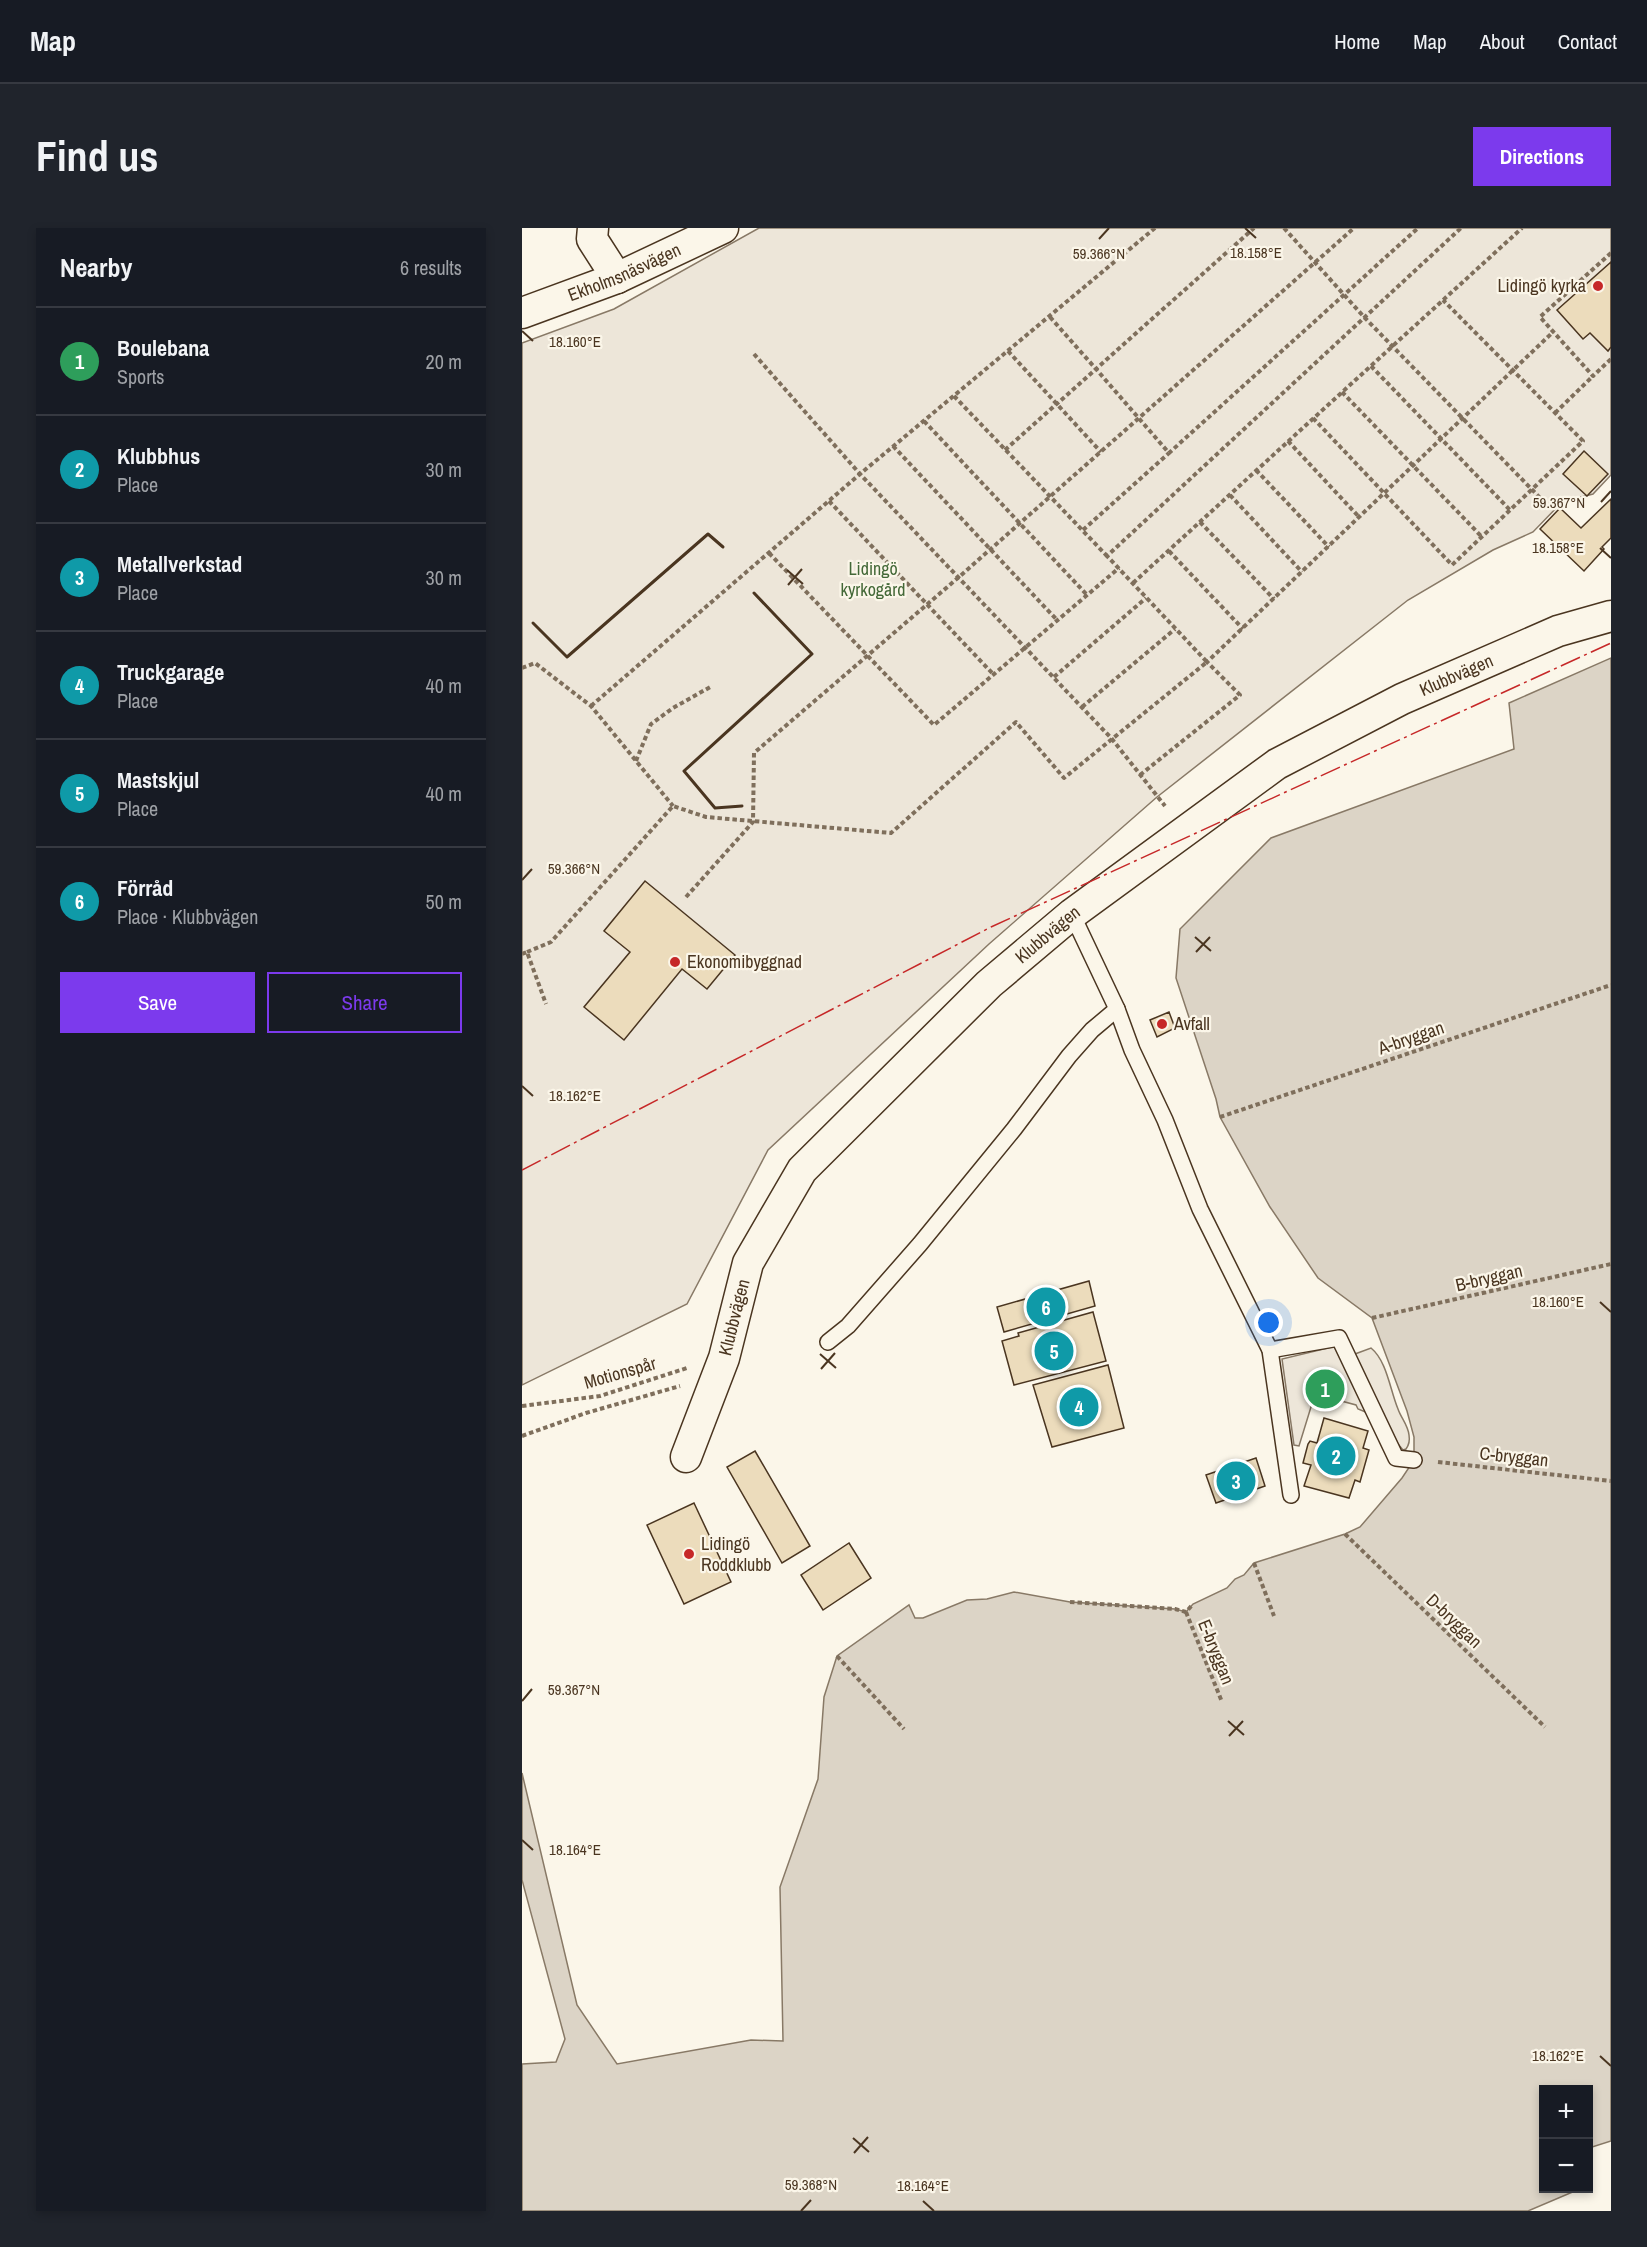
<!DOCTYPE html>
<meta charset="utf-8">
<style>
body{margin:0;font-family:"Archivo Narrow",sans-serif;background:#20242c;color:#f1f3f6}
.controls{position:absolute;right:18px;bottom:18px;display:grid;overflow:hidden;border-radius:0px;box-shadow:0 3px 9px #0003}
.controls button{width:54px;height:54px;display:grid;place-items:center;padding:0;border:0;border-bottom:2px solid #363941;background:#171b24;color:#f1f3f6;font:30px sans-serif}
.you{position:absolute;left:747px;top:1095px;width:21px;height:21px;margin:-15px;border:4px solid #fff;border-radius:50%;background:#1a73e8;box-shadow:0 0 0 9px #1a73e833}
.badge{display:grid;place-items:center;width:39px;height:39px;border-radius:50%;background:#7c3aed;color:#fff;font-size:20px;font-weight:700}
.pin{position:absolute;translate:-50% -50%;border:3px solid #fff;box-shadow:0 2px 6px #0006}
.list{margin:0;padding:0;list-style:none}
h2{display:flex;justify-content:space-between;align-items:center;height:78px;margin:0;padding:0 24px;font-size:26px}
h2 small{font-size:20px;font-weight:400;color:#9ea1a6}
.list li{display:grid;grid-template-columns:39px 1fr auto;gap:18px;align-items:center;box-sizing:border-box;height:108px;padding:0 24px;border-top:2px solid #363941}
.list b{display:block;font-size:22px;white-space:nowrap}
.list p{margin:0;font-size:20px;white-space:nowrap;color:#9ea1a6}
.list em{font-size:20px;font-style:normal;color:#9ea1a6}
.actions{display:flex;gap:12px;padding:18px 24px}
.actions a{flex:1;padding:14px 0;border:2px solid #7c3aed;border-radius:0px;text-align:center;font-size:21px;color:#7c3aed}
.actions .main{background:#7c3aed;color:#fff}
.map{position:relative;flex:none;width:1089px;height:1983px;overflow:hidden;border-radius:0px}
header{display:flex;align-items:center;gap:36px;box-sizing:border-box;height:84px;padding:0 30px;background:#171b24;border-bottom:2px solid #363941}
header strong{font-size:28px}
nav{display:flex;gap:33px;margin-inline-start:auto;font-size:21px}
.intro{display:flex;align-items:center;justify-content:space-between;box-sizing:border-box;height:144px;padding:0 36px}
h1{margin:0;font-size:42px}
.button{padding:15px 27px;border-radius:0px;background:#7c3aed;color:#fff;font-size:21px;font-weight:700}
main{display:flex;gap:36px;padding:0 36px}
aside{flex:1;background:#171b24;border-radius:0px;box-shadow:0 3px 9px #0003}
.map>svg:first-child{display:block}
.green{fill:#ede6d9;stroke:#887966;stroke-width:1.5}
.water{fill:#dcd4c6;stroke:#887966;stroke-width:1.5}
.building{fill:#ecdcbc;stroke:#4a3520;stroke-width:1.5}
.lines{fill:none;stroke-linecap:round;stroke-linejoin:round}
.service-casing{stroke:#4a3520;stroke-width:18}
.minor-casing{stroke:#4a3520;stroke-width:33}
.path{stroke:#7f6f5c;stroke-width:4;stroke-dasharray:4.5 3;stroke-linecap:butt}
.service{stroke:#fbf6e9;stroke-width:15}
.minor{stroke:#fbf6e9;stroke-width:30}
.wall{stroke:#4a3520;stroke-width:3}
.power{stroke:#c62828;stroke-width:1.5;stroke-dasharray:21 4.5 3 4.5;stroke-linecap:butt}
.ticks{fill:none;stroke:#4a3520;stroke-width:2}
.poi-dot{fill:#c62828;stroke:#fbf6e9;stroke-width:2}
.labels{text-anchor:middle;stroke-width:4.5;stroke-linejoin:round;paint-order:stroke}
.street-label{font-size:18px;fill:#4a3520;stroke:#fbf6e9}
.poi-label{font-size:18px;fill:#4a3520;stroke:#fbf6e9;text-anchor:start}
.park-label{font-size:18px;fill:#436837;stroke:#fbf6e9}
.ticks-label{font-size:15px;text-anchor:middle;fill:#4a3520;stroke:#fbf6e9;stroke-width:4.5;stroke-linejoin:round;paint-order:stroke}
</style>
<header>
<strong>Map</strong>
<nav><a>Home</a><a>Map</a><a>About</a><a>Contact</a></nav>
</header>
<div class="intro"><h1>Find us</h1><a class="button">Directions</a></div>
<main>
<aside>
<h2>Nearby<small>6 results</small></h2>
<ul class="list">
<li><span class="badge" style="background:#2e9e5b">1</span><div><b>Boulebana</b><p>Sports</p></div><em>20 m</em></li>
<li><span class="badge" style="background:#0f9aa8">2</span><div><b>Klubbhus</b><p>Place</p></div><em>30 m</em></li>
<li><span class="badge" style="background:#0f9aa8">3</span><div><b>Metallverkstad</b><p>Place</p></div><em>30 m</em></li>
<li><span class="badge" style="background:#0f9aa8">4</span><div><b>Truckgarage</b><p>Place</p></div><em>40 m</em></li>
<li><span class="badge" style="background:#0f9aa8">5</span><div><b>Mastskjul</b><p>Place</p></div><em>40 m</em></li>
<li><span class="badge" style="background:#0f9aa8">6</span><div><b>Förråd</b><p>Place · Klubbvägen</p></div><em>50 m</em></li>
</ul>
<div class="actions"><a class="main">Save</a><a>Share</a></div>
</aside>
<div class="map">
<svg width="1089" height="1983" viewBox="0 0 1089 1983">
<rect width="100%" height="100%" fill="#fbf6e9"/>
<!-- green -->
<g class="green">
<polygon points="237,0 1089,0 1089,247 1071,266 1040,274 1011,304 971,322 886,372 635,569 467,716 246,922 165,1076 0,1157 0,115 92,81"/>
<polygon points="814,1118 846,1185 836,1181 834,1177 793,1166 777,1218 772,1217 760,1131"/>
<path d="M849 1120C865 1133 868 1162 876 1181 879 1190 886 1197 887 1207 888 1213 887 1217 884 1221L881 1222 876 1216 831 1128 833 1126Z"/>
</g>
<!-- water -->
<polygon class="water" points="1089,430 1089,1913 1067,1920 1066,1862 1022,1862 1022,1960 1051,1961 1053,1963 1006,1983 0,1983 0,1836 34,1834 43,1811 0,1652 0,1545 55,1777 95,1836 229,1812 261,1813 258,1659 296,1551 302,1469 315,1428 387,1377 393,1390 401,1390 445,1372 465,1371 492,1364 548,1374 653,1381 664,1384 671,1376 705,1360 713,1351 722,1347 732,1335 823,1306 838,1299 880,1250 892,1232 892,1209 885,1183 850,1090 796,1050 748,979 698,889 694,871 654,750 658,701 749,610 992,521 987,475"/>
<!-- building -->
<g class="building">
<polygon points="1089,34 1089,119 1086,123 1068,105 1061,111 1035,82"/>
<polygon points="1062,223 1086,246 1065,268 1041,246"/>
<polygon points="1089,271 1089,310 1080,319 1082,321 1062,343 1018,301 1038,280 1059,300"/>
<polygon points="123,653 213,727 185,761 160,741 102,812 62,779 108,724 82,703"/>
<polygon points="647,784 653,800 635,809 628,792"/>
<polygon points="567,1053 573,1078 482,1104 475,1079"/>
<polygon points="571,1084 584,1133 492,1157 480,1113 497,1108 496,1105"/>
<polygon points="586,1137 602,1200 530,1219 511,1157"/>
<polygon points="802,1190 846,1203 841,1220 847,1222 838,1254 833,1252 827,1270 782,1258 789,1237 781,1235 786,1216 788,1213 795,1215"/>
<polygon points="233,1223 288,1318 260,1335 205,1239"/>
<polygon points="734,1230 743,1258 694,1275 684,1247"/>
<polygon points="172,1275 209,1354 162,1376 125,1297"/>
<polygon points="327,1315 349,1350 301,1382 279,1347"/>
</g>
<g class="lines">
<!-- service casing -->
<g class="service-casing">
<g id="service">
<polyline points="550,686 595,781 610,822 643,892 678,981 748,1122 769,1267"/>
<polyline points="306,1114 326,1098 398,1016 492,901 547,828 570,802 595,781"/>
<polyline points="748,1122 817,1110 874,1230 892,1232"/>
</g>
</g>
<!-- minor casing -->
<g class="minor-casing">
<g id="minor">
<polyline points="71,0 70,11 95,50"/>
<path id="s1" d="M0 85 95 50 201 0"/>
<path id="s2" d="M164 1229 202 1130 226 1035 280 942 467 756 550 686 755 536 880 471 1036 403 1089 388"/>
</g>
</g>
<!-- path -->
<g class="path">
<polyline points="762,0 842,89 1024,276"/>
<polyline points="1089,25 1018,89 1071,148 1089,131"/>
<polyline points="528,89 574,141 732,0"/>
<polyline points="486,123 579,224"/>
<polyline points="232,126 338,246 590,511 643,578"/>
<polyline points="849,138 988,282"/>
<polyline points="820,164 960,309"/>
<polyline points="432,168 585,328"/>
<polyline points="1033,185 1071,148"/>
<polyline points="791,190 930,337 1061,213 921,72"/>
<polyline points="402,193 565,367"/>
<polyline points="766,213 838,290"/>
<polyline points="371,218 535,392"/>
<polyline points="483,222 574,141 647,225 896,0"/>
<polyline points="734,242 807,319"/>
<polyline points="708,267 780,344"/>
<polyline points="307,273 471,446"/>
<polyline points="678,294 752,371"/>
<polyline points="561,302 647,225"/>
<polyline points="647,323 721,401"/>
<polyline points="247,325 412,497 597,340"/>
<polyline points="611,355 1000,0"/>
<polyline points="0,440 13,435 69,478 151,578"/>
<polyline points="532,449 624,370"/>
<polyline points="69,478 338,246 633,0"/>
<polyline points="560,479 653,401"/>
<polyline points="114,533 129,496 151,480 190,458"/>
<polyline points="618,547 718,467 685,434 1031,104"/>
<polyline points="164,669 231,594 232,525 437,349 832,0"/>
<polyline points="5,724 29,714 151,578 184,589 369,605 494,494 542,550 685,434 585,328 939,0"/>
<polyline points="0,726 5,724 24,776"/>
<polyline points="698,889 1089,757"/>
<polyline points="850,1090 1089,1036"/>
<polyline points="0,1178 78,1168 165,1140"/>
<polyline points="0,1208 64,1185 158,1158"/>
<polyline points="916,1234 1089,1253"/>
<polyline points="823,1306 1023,1499"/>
<polyline points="732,1335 752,1388"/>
<polyline points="548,1374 653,1381 664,1384 671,1376"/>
<polyline points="664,1384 700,1474"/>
<polyline points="315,1428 382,1501"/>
</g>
<!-- service -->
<use href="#service" class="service"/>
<!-- minor -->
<use href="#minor" class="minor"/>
<!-- wall -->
<g class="wall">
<polyline points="11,395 45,429 186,306 201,319"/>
<polyline points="220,578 193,580 162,543 290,426 232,365"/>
</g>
<!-- power -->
<polyline class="power" points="0,942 469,699 1089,415"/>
</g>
<!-- ticks -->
<path class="ticks" d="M723 0 734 10M577 11 587 0M0 103 11 113M1079 274 1089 263M1078 320 1089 330M265 342 281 356M266 357 280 341M0 652 10 641M673 709 689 723M674 724 688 709M0 858 11 868M1078 1074 1089 1084M298 1126 314 1140M299 1141 313 1125M0 1473 10 1461M706 1493 722 1507M707 1508 721 1493M0 1612 11 1622M1078 1828 1089 1838M331 1910 347 1924M332 1925 346 1909M401 1973 412 1983M279 1983 289 1972"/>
<!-- markers -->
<g class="poi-dot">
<circle cx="1076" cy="58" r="6"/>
<circle cx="153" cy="734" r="6"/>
<circle cx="640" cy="796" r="6"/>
<circle cx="167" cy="1326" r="6"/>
</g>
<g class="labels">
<!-- street labels -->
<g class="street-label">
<text dy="6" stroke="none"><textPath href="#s1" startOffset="110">Ekholmsnäsvägen</textPath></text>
<text dy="6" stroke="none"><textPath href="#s2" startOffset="1138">Klubbvägen</textPath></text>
<text dy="6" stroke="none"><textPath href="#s2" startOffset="652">Klubbvägen</textPath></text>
<text transform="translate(889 810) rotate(-19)" y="6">A-bryggan</text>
<text transform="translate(967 1050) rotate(-13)" y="6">B-bryggan</text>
<text dy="6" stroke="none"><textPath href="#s2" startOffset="148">Klubbvägen</textPath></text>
<text transform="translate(98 1145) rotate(-16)" y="6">Motionspår</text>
<text transform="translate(992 1229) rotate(6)" y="6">C-bryggan</text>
<text transform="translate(932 1393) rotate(44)" y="6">D-bryggan</text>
<text transform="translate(694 1424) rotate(68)" y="6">E-bryggan</text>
</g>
<!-- poi labels -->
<g class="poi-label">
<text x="1064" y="64" text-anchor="end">Lidingö kyrka</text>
<text x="165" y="740">Ekonomibyggnad</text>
<text x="652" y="802">Avfall</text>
<text x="179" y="1322">Lidingö<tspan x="179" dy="21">Roddklubb</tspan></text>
</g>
<!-- park labels -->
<g class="park-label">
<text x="351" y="347">Lidingö<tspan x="351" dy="21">kyrkogård</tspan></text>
</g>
</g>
<g class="ticks-label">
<text x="734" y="30">18.158°E</text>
<text x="577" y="31">59.366°N</text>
<text x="53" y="119">18.160°E</text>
<text x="1037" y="280">59.367°N</text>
<text x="1036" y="325">18.158°E</text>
<text x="52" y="646">59.366°N</text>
<text x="53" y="873">18.162°E</text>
<text x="1036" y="1079">18.160°E</text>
<text x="52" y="1467">59.367°N</text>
<text x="53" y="1627">18.164°E</text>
<text x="1036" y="1833">18.162°E</text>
<text x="289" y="1962">59.368°N</text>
<text x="401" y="1963">18.164°E</text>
</g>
</svg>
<div class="controls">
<button>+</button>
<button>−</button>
</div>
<div class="you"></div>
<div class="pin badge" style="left:803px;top:1161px;background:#2e9e5b">1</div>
<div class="pin badge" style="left:814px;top:1228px;background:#0f9aa8">2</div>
<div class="pin badge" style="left:714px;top:1253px;background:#0f9aa8">3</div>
<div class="pin badge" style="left:557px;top:1179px;background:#0f9aa8">4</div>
<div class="pin badge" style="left:532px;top:1123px;background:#0f9aa8">5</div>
<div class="pin badge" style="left:524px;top:1079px;background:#0f9aa8">6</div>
</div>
</main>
